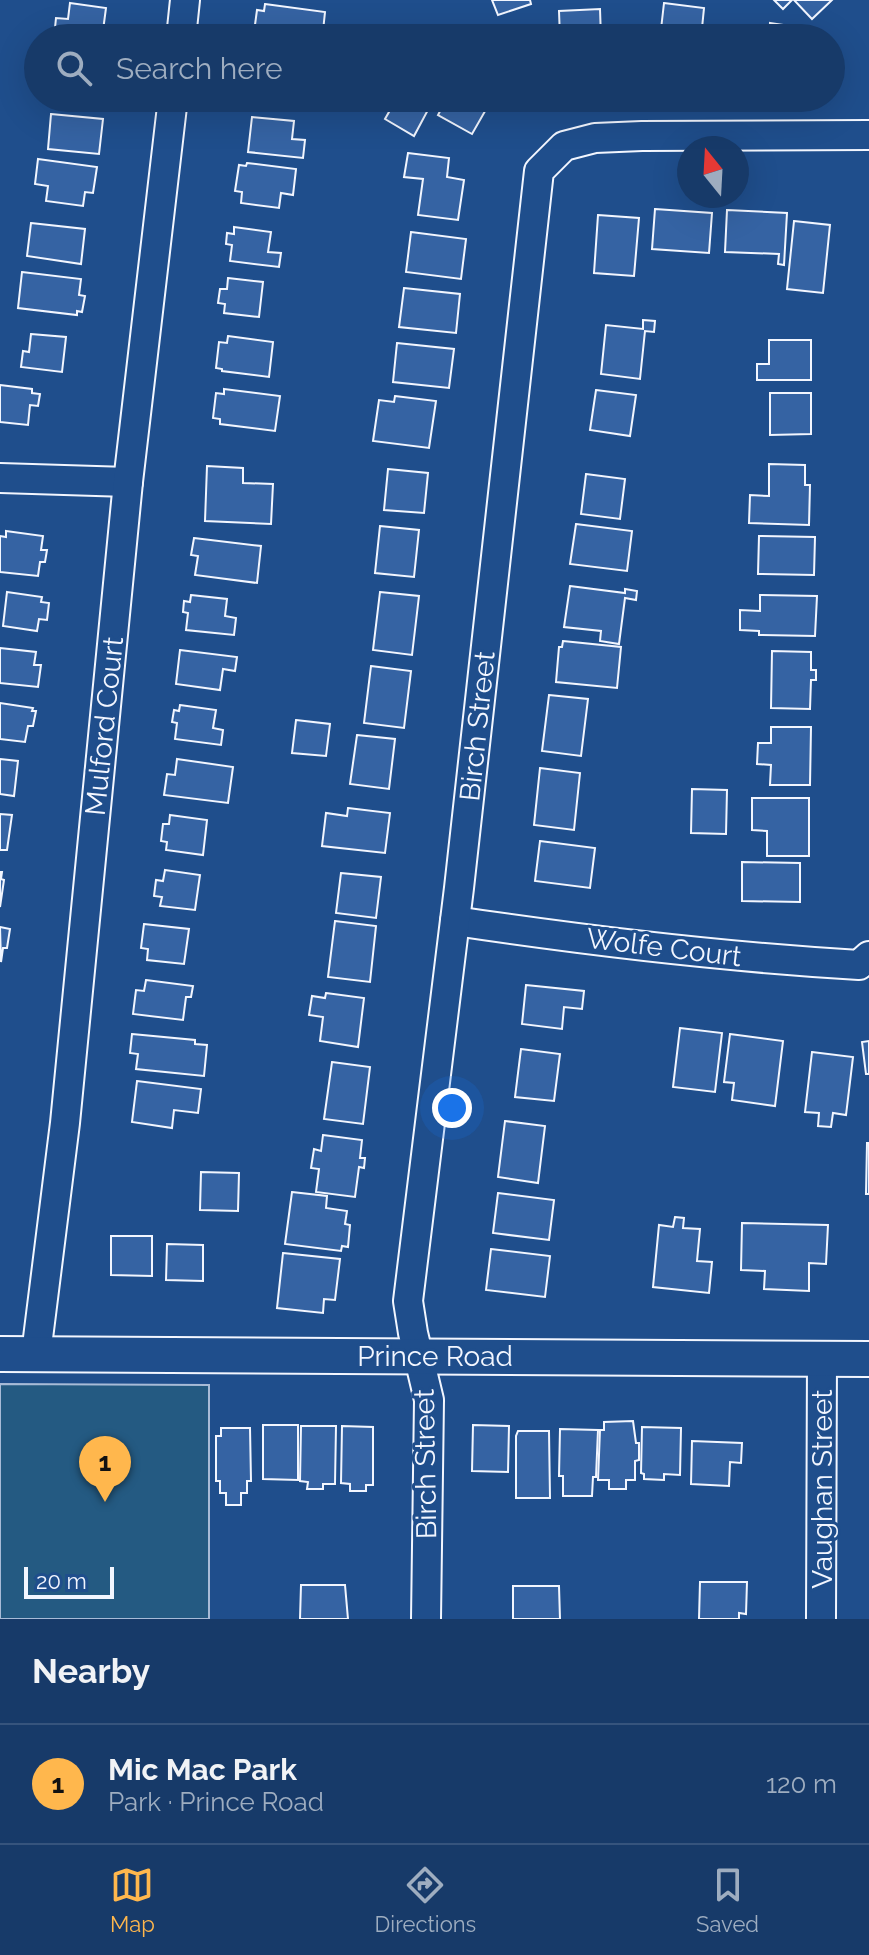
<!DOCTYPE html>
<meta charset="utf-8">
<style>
body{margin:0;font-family:Raleway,sans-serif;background:#20416f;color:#f1f3f6}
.compass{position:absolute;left:677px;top:136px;width:72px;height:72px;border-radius:50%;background:#173a69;box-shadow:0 8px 32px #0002;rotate:342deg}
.scale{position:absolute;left:24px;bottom:20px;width:90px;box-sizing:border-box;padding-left:8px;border:4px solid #f2f6ff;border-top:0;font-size:22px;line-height:28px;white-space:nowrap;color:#f2f6ff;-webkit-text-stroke:6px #1f4e8c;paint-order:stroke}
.you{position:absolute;left:452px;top:1108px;width:28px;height:28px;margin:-20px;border:6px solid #fff;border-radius:50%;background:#1a73e8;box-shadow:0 0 0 12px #1a73e833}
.badge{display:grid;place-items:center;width:52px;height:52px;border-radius:50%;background:#ffb74d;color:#111;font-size:26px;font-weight:700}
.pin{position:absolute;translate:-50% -66px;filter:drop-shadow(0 2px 4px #0008)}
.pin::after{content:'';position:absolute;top:42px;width:28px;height:24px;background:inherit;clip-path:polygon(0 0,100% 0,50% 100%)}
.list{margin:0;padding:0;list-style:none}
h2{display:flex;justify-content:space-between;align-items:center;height:104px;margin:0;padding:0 32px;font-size:34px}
h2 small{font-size:26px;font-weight:400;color:#9eadc0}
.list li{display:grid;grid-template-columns:52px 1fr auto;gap:24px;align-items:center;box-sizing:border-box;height:120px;padding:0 32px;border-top:2px solid #36547d}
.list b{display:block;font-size:30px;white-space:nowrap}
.list p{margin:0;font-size:26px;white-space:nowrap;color:#9eadc0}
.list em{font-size:26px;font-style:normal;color:#9eadc0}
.icon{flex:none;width:44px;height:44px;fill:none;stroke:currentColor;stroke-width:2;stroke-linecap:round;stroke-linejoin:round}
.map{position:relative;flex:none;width:869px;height:1619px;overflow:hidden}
.search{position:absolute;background:#173a69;box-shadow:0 8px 32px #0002;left:24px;right:24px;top:24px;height:88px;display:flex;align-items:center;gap:20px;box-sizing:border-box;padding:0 28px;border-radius:44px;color:#9eadc0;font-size:30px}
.sheet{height:224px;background:#173a69}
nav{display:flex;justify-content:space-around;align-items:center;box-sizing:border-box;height:112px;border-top:2px solid #36547d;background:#173a69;font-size:22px;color:#9eadc0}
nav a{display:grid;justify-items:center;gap:4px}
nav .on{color:#ffb74d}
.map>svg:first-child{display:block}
.green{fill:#245a82;stroke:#a8bbd7;stroke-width:2}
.building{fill:#3563a3;stroke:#f2f6ff;stroke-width:2}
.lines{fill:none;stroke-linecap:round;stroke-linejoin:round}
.minor-casing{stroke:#f2f6ff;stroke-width:32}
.tertiary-casing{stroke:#f2f6ff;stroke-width:38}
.minor{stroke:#1f4e8c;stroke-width:28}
.tertiary{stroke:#1f4e8c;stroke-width:34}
.labels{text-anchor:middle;stroke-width:6;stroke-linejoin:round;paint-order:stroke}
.street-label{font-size:28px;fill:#f2f6ff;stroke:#1f4e8c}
</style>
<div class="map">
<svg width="869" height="1619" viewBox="0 0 869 1619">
<rect width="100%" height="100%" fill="#1f4e8c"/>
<!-- green -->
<polygon class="green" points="0,1384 209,1385 209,1619 0,1619"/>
<!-- building -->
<g class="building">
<polygon points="492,0 530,0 531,4 498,15"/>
<polygon points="774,0 792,0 783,9"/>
<polygon points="794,0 832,0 812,19"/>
<polygon points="70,3 106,8 102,38 54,38 56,18 68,19"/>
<polygon points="664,3 704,8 701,38 660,38"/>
<polygon points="265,4 325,12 323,31 317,31 316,38 261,38 262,33 254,32 257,10 264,11"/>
<polygon points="600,9 601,38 560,38 559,11"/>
<polygon points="770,23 811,29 810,38 769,38"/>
<polygon points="719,28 757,33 756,38 718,38"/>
<polygon points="492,29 496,38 474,38 473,37"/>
<polygon points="397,98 410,98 429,108 414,136 385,119"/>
<polygon points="447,98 490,98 492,99 472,134 438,115"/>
<polygon points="51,114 103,119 99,154 48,149"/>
<polygon points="252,117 294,121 292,139 305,140 303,158 248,152"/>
<polygon points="408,153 449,158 447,177 464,180 458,220 418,215 423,179 404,177"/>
<polygon points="38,159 97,167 93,193 85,192 83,206 46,201 48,186 35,184"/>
<polygon points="247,163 296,169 293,195 281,193 279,208 241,203 242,192 235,191 239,165 246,166"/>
<polygon points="655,209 712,213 709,253 652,249"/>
<polygon points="727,210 787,213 784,265 778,264 779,254 725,252"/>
<polygon points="598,215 639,218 634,276 594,273"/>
<polygon points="794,221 830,225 823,293 787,289"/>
<polygon points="31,223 85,229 81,264 27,256"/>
<polygon points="234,227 271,232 268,252 281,253 279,267 230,261 232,245 226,244 227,233 234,234"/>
<polygon points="411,232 466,239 461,279 406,272"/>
<polygon points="22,272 81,279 79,295 85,296 82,312 77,311 77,315 18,308"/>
<polygon points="228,278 263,282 259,317 224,313 225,304 218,303 220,289 227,289"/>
<polygon points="404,288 460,294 456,333 399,327"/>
<polygon points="643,320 655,321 654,332 645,331 640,379 601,374 606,325 643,329"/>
<polygon points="31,334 66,337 62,372 21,367 23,351 29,352"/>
<polygon points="228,336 273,342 269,377 222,371 222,369 216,368 219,342 227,343"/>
<polygon points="769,340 811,340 811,380 757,380 757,364 769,364"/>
<polygon points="397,343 454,349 449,388 393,382"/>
<polygon points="0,385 32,389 32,393 40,394 38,406 30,405 28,425 0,422"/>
<polygon points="224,389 280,396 275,431 220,424 220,419 213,418 216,393 224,394"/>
<polygon points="596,390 636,395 630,436 590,430"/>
<polygon points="770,393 811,393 811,434 770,435"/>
<polygon points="395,396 436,401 429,448 373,441 379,400 394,402"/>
<polygon points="769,464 805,465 805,485 810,485 809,525 749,523 750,495 769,496"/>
<polygon points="207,466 243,468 243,483 273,484 271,524 205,521"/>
<polygon points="388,469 428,473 424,513 384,510"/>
<polygon points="586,474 625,479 620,519 581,514"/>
<polygon points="576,524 632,531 627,571 570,564"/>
<polygon points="380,526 419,530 414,577 375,573"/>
<polygon points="6,531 43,536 41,550 47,550 45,562 40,562 38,576 0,572 0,536 6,537"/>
<polygon points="759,536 815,537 814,575 758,574"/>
<polygon points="194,538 261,546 257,583 195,575 198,556 191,555"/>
<polygon points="570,586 625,593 625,589 637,591 636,600 625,598 619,644 600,641 601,631 564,627"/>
<polygon points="7,592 42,597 41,602 49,603 47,620 39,619 37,631 3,626"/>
<polygon points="380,592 419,596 412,655 373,650"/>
<polygon points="191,595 227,599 225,616 236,618 234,635 186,630 188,613 183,612 184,601 190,602"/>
<polygon points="760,595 817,596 815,636 759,635 759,631 740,630 740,610 760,611"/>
<polygon points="563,641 621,647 617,688 556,682 559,647 562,647"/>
<polygon points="0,648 36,652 34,665 41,665 38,687 0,683"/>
<polygon points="180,650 237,657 235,671 223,669 220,690 176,684"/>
<polygon points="772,651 811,652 811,670 816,670 816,680 811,680 810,709 771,708"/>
<polygon points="371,666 411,671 404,728 364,723"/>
<polygon points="549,695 588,699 581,756 542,751"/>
<polygon points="0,703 33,708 32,711 36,711 33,726 28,726 25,742 0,739"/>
<polygon points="180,705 216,710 213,728 223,730 221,745 175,739 177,723 172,722 174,710 179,711"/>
<polygon points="296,720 330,724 326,756 292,753"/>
<polygon points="771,727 811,727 810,785 770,785 771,765 757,764 758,743 771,743"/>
<polygon points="357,735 395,739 389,789 350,784"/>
<polygon points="0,759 18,761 14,796 0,794"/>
<polygon points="177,759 233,767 228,803 164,795 167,774 175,775"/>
<polygon points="540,768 580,773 574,830 534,825"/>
<polygon points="692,789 727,790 726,834 691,833"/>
<polygon points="752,798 809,798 809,856 767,856 767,831 752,830"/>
<polygon points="348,808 390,813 385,853 322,846 326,813 347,816"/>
<polygon points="0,814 12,815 7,850 0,850"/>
<polygon points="170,815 207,820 203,855 166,850 167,842 161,841 163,824 169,824"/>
<polygon points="540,841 595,848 590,888 535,881"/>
<polygon points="742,862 800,863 800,902 742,901"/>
<polygon points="165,870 200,875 195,910 160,906 162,897 154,896 156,880 163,881"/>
<polygon points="0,872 2,872 1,879 4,880 0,907"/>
<polygon points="341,873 381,877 376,918 336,913"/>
<polygon points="335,921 376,926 370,982 328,977"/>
<polygon points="144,924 189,929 184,964 147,960 148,949 141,948"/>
<polygon points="0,927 10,929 7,948 3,948 1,962"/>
<polygon points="146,980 193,986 191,997 186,997 183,1020 133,1014 136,990 144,991"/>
<polygon points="526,985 584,991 582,1009 564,1007 562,1029 522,1024"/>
<polygon points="326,993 364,998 358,1047 320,1041 323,1017 309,1015 312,996 325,998"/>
<polygon points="680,1028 722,1033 715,1092 673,1087"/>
<polygon points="132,1034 195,1040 195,1044 207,1045 204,1076 136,1069 138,1054 130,1053"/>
<polygon points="730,1034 783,1041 775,1106 732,1100 734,1083 724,1082"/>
<polygon points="869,1041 869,1074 866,1074 862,1042"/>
<polygon points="521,1049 560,1054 554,1101 515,1097"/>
<polygon points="812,1052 853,1057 846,1115 833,1113 831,1127 818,1126 819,1113 805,1112"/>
<polygon points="332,1062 370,1067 363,1124 324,1119"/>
<polygon points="137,1081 201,1089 198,1113 174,1110 172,1128 132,1122"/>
<polygon points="505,1121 545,1126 538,1183 498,1177"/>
<polygon points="323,1135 362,1140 360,1158 365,1158 364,1168 359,1167 355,1197 316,1192 319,1169 311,1168 314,1149 321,1151"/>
<polygon points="867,1143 869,1143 869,1194 866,1194"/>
<polygon points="201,1172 239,1173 238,1211 200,1210"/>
<polygon points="292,1192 327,1196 326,1208 347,1211 345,1224 350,1225 348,1247 342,1246 341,1251 285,1244"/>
<polygon points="498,1193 554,1200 549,1240 493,1233"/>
<polygon points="675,1217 684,1218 683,1228 700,1229 697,1261 712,1262 709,1293 653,1287 659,1225 673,1227"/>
<polygon points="742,1223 828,1225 826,1264 809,1263 809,1291 764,1289 765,1271 741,1270"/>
<polygon points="111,1236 152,1236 152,1276 111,1275"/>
<polygon points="167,1244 203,1245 203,1281 166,1280"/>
<polygon points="491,1249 550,1256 545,1297 486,1290"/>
<polygon points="283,1253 340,1259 335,1300 324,1299 323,1313 277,1308"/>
<polygon points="633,1421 636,1443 639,1443 639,1460 635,1461 635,1480 626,1480 626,1489 609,1489 609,1480 598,1480 600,1430 604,1430 604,1422"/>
<polygon points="263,1425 298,1425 298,1480 263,1479"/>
<polygon points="473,1425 509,1426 508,1472 472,1471"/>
<polygon points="301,1426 336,1426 335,1484 323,1484 323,1489 307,1489 308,1482 300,1481"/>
<polygon points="342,1426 373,1427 373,1485 366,1485 366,1491 350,1491 350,1484 341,1483"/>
<polygon points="642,1427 681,1428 680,1475 664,1474 664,1480 644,1479 644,1474 641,1473"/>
<polygon points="221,1428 250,1428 251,1481 247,1481 247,1493 241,1493 241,1505 226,1505 226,1493 220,1493 220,1481 216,1481 216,1436 221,1436"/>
<polygon points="560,1429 598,1430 596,1477 593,1477 592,1496 563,1496 563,1476 559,1476"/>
<polygon points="518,1431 549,1431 550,1498 516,1498 516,1436"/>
<polygon points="692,1441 742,1443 741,1463 730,1462 729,1486 691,1484"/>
<polygon points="700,1582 747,1582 746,1614 739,1613 739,1619 699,1619"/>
<polygon points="301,1585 345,1585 348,1619 300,1619"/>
<polygon points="513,1586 559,1586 560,1619 513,1619"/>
</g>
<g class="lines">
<!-- minor casing -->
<g class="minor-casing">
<g id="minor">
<polyline points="181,38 185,0"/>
<polyline points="0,478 128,482"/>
<path d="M455 921C589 941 724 957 859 965L869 956"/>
<polyline points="36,1354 65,1123 128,482 173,98"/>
<polyline points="426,1619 429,1400 413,1333 408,1301 459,888 539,171 564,146 595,138 642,136 869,135"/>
<polyline points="821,1619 822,1358"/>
</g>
</g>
<!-- tertiary casing -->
<g class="tertiary-casing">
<polyline id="tertiary" points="0,1354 869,1359"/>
</g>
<!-- minor -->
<use href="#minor" class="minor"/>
<!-- tertiary -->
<use href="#tertiary" class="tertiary"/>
</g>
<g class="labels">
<!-- street labels -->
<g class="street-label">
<text transform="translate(104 726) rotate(-84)" y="10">Mulford Court</text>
<text transform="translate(477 726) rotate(-84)" y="10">Birch Street</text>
<text transform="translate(664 947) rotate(7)" y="10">Wolfe Court</text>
<text x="435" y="1366">Prince Road</text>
<text transform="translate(425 1464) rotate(-91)" y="10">Birch Street</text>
<text transform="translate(822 1489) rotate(-90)" y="10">Vaughan Street</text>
</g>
</g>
</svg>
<svg class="compass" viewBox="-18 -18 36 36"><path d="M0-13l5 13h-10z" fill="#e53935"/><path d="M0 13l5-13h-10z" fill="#9eadc0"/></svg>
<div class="scale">20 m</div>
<div class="you"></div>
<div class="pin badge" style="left:105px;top:1502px">1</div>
<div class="search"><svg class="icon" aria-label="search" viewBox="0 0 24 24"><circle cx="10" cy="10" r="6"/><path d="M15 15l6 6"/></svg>Search here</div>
</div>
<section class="sheet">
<h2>Nearby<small></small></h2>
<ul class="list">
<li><span class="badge">1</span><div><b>Mic Mac Park</b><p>Park · Prince Road</p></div><em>120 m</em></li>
</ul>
</section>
<nav>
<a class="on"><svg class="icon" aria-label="map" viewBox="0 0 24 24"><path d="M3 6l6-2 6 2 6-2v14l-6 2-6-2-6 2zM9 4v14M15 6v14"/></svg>Map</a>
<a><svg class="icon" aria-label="directions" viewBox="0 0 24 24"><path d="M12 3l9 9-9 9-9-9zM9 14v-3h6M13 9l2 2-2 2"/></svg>Directions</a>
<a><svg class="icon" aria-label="saved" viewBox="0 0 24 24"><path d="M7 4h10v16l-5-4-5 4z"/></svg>Saved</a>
</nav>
